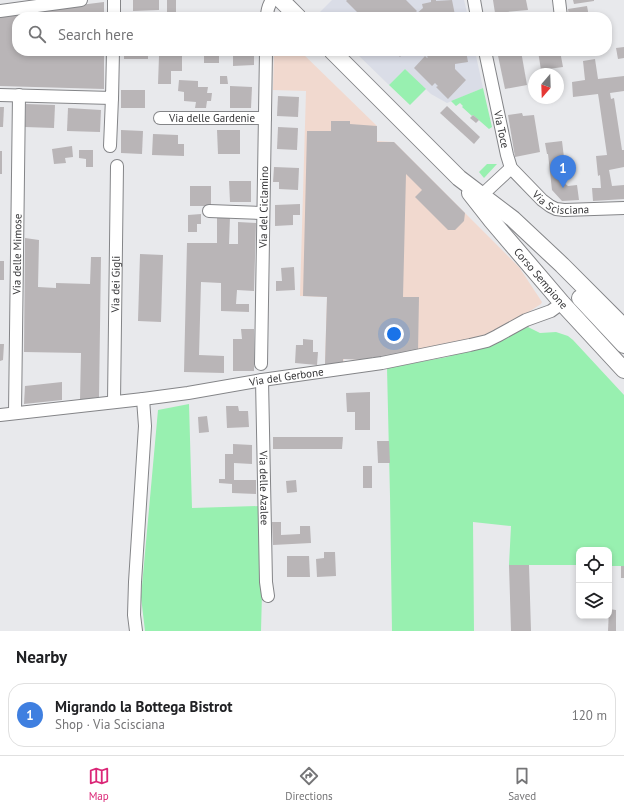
<!DOCTYPE html>
<meta charset="utf-8">
<style>
body{margin:0;font-family:"PT Sans",sans-serif;background:#f2f2f2;color:#202124}
.controls{position:absolute;right:12px;bottom:12px;display:grid;overflow:hidden;border-radius:8px;box-shadow:0 2px 6px #0003}
.controls button{width:36px;height:36px;display:grid;place-items:center;padding:0;border:0;border-bottom:1px solid #e0e0e0;background:#fff;color:#202124;font:20px sans-serif}
.compass{position:absolute;left:528px;top:68px;width:36px;height:36px;border-radius:50%;background:#fff;box-shadow:0 2px 6px #0003;rotate:199deg}
.you{position:absolute;left:394px;top:334px;width:14px;height:14px;margin:-10px;border:3px solid #fff;border-radius:50%;background:#1a73e8;box-shadow:0 0 0 6px #1a73e833}
.badge{display:grid;place-items:center;width:26px;height:26px;border-radius:50%;background:#db2777;color:#fff;font-size:13px;font-weight:700}
.pin{position:absolute;translate:-50% -33px;filter:drop-shadow(0 1px 2px #0008)}
.pin::after{content:'';position:absolute;top:21px;width:14px;height:12px;background:inherit;clip-path:polygon(0 0,100% 0,50% 100%)}
.list{margin:0;padding:0;list-style:none}
h2{display:flex;justify-content:space-between;align-items:center;height:52px;margin:0;padding:0 16px;font-size:17px}
h2 small{font-size:13px;font-weight:400;color:#757577}
.list li{display:grid;grid-template-columns:26px 1fr auto;gap:12px;align-items:center;box-sizing:border-box;height:64px;margin:0 8px 8px;padding:0 8px;border:1px solid #e0e0e0;border-radius:16px}
.list b{display:block;font-size:15px;white-space:nowrap}
.list p{margin:0;font-size:13px;white-space:nowrap;color:#757577}
.list em{font-size:13px;font-style:normal;color:#757577}
.icon{flex:none;width:22px;height:22px;fill:none;stroke:currentColor;stroke-width:2;stroke-linecap:round;stroke-linejoin:round}
.map{position:relative;flex:none;width:624px;height:631px;overflow:hidden}
.search{position:absolute;background:#fff;box-shadow:0 2px 6px #0003;left:12px;right:12px;top:12px;height:44px;display:flex;align-items:center;gap:10px;box-sizing:border-box;padding:0 14px;border-radius:16px;color:#757577;font-size:15px}
.sheet{height:124px;background:#fff}
nav{display:flex;justify-content:space-around;align-items:center;box-sizing:border-box;height:56px;border-top:1px solid #e0e0e0;background:#fff;font-size:11px;color:#757577}
nav a{display:grid;justify-items:center;gap:2px}
nav .on{color:#db2777}
.map>svg:first-child{display:block}
.industrial{fill:#f1d9cf}
.built{fill:#dadde7}
.green{fill:#98f0b0}
.building{fill:#b9b5b7}
.lines{fill:none;stroke-linecap:round;stroke-linejoin:round}
.minor-casing{stroke:#848588;stroke-width:14}
.major-casing{stroke:#848588;stroke-width:18}
.minor{stroke:#fff;stroke-width:12}
.major{stroke:#fff;stroke-width:16}
.labels{text-anchor:middle;stroke-width:3;stroke-linejoin:round;paint-order:stroke}
.street-label{font-size:11px;fill:#353537;stroke:#e8e9ec}
</style>
<div class="map">
<svg width="624" height="631" viewBox="0 0 624 631">
<rect width="100%" height="100%" fill="#e8e9ec"/>
<!-- industrial -->
<polygon class="industrial" points="274,51 300,51 377,126 377,141 394,142 519,267 542,302 541,304 502,329 487,336 387,357 372,357 372,360 344,359 343,365 325,364 327,297 300,296 306,91 273,90"/>
<!-- built -->
<g class="built">
<polygon points="332,0 464,0 468,17 319,17 317,15"/>
<polygon points="354,51 475,51 483,88 447,103 431,94 405,69 389,85"/>
</g>
<!-- green -->
<g class="green">
<polygon points="405,69 426,89 410,105 389,85"/>
<polygon points="483,88 492,127 489,129 473,115 472,116 462,107 463,106 460,103 456,106 451,101"/>
<polygon points="487,164 497,164 484,178 479,172"/>
<polygon points="528,327 540,333 556,332 568,336 573,340 624,395 624,566 609,566 609,550 579,550 579,565 509,565 511,526 473,522 474,631 392,631 390,496 387,368 447,357 503,339"/>
<polygon points="189,404 192,508 260,506 262,593 261,631 145,631 141,597 158,410"/>
</g>
<!-- building -->
<g class="building">
<polygon points="133,0 159,0 159,10 133,11"/>
<rect x="167" y="0" width="9" height="17"/>
<polygon points="347,0 406,0 417,11 415,13 416,14 423,8 422,4 431,2 431,0 436,0 436,1 452,0 455,15 446,17 362,17 346,1"/>
<polygon points="493,0 526,0 528,10 495,13"/>
<polygon points="573,0 594,0 594,1 574,4"/>
<polygon points="104,2 104,17 17,17 17,51 104,51 104,89 0,86 0,15"/>
<polygon points="587,6 589,17 569,17 568,9"/>
<polygon points="624,47 624,58 618,59 616,48"/>
<rect x="124" y="51" width="24" height="8"/>
<polygon points="204,51 254,51 254,65 233,66 233,56 219,56 219,63 204,63"/>
<polygon points="394,51 405,51 400,57"/>
<polygon points="421,51 431,51 433,53 434,51 466,51 468,62 455,64 455,69 466,80 448,99 436,87 438,86 435,83 432,86 414,68 425,56 427,58 428,57"/>
<polygon points="497,51 521,51 527,85 505,89"/>
<polygon points="538,51 560,51 563,67 541,70"/>
<polygon points="159,56 182,56 182,71 171,71 171,84 158,84"/>
<polygon points="595,59 598,79 624,76 624,91 610,93 611,99 614,98 622,150 624,150 624,167 609,170 612,186 624,185 624,199 593,201 592,188 601,188 600,175 598,176 596,156 607,155 599,100 598,94 573,97 572,82 585,80 583,61"/>
<polygon points="220,76 227,76 228,84 220,84"/>
<polygon points="179,80 198,81 198,87 208,87 207,93 212,93 211,101 207,101 206,108 195,108 196,102 184,101 184,92 178,91"/>
<polygon points="230,86 252,87 251,108 230,108"/>
<rect x="121" y="90" width="24" height="18"/>
<polygon points="278,96 299,97 298,117 277,116"/>
<polygon points="26,104 55,105 54,128 25,127"/>
<polygon points="447,106 480,137 474,144 440,113"/>
<polygon points="0,107 4,107 3,127 0,127"/>
<polygon points="68,108 101,110 100,132 67,131"/>
<polygon points="522,113 523,116 534,115 540,152 515,157 508,115"/>
<polygon points="473,115 479,120 476,123 470,118"/>
<polygon points="331,121 350,121 350,124 377,126 377,142 394,142 465,213 464,221 455,230 448,230 415,197 422,190 406,174 403,297 419,297 418,352 387,357 372,357 372,360 343,359 343,365 325,364 327,297 303,296 307,131 331,131"/>
<polygon points="278,127 298,128 297,150 277,149"/>
<polygon points="121,130 143,131 142,154 121,153"/>
<polygon points="217,130 240,130 240,154 218,154"/>
<polygon points="153,134 178,135 178,144 184,144 184,156 152,155"/>
<polygon points="562,141 566,174 563,175 564,183 568,186 577,185 579,200 562,201 552,190 548,154 547,154 545,143"/>
<polygon points="72,146 73,157 65,158 66,163 54,164 52,149"/>
<polygon points="79,150 93,150 93,167 86,167 86,159 79,158"/>
<rect x="0" y="151" width="2" height="23"/>
<polygon points="274,167 299,168 298,190 279,189 279,182 273,182"/>
<polygon points="229,181 251,181 251,202 230,202"/>
<rect x="190" y="186" width="21" height="20"/>
<polygon points="300,204 300,215 293,215 293,225 275,226 275,205"/>
<polygon points="201,214 201,224 197,224 197,232 188,232 188,215"/>
<polygon points="217,217 230,217 229,244 238,244 238,222 256,223 254,291 237,290 236,304 249,304 249,312 221,311 221,283 201,282 199,355 224,356 224,373 184,372 187,243 217,243"/>
<polygon points="25,238 39,240 38,287 56,288 56,283 90,284 91,257 101,257 99,397 80,400 81,353 24,352"/>
<polygon points="140,254 163,255 161,322 138,321"/>
<rect x="0" y="261" width="4" height="19"/>
<polygon points="294,267 295,290 276,291 276,281 282,281 281,268"/>
<polygon points="241,329 254,329 254,371 233,371 233,339 242,339"/>
<polygon points="303,339 313,340 313,352 318,352 317,365 295,363 296,345 303,345"/>
<polygon points="0,344 4,344 3,360 0,361"/>
<polygon points="62,382 62,400 24,404 25,386"/>
<polygon points="370,392 370,430 355,430 355,412 347,412 346,393"/>
<polygon points="226,406 238,406 239,411 248,411 249,427 227,428"/>
<polygon points="207,416 209,432 199,433 198,417"/>
<polygon points="273,437 343,437 342,449 273,449"/>
<polygon points="377,441 389,441 390,463 378,463"/>
<polygon points="233,444 252,445 252,464 234,463 234,480 256,480 256,494 232,493 232,484 219,483 219,479 225,479 225,454 233,454"/>
<rect x="363" y="466" width="9" height="22"/>
<polygon points="296,480 297,492 287,493 286,481"/>
<polygon points="272,522 281,522 281,535 300,534 300,526 310,526 311,543 273,545"/>
<polygon points="324,552 335,552 336,576 317,577 316,559 324,558"/>
<polygon points="287,556 309,556 310,577 287,577"/>
<polygon points="509,565 529,565 531,631 511,631"/>
<rect x="621" y="566" width="3" height="12"/>
<polygon points="609,609 616,610 616,631 608,631"/>
</g>
<g class="lines">
<!-- minor casing -->
<g class="minor-casing">
<g id="minor">
<polyline points="474,0 477,17"/>
<polyline points="559,0 561,17"/>
<polyline points="0,11 81,0"/>
<polyline points="114,17 114,0"/>
<path d="M267 17C267 10 268 6 272 0"/>
<path id="s1" d="M485 51 507 155 511 168 542 200 550 206 556 209 564 210 624 208"/>
<polyline points="0,95 112,98 113,51"/>
<path id="s2" d="M160 118H265"/>
<polyline points="110,146 112,98"/>
<polyline points="482,195 511,168"/>
<polyline points="209,211 263,213"/>
<path id="s3" d="M261 364 266 51"/>
<path id="s4" d="M262 380 266 582 268 596"/>
<path id="s5" d="M114 402 117 166"/>
<path id="s6" d="M15 413 19 95"/>
<path id="s7" d="M0 415 143 399 188 393 262 380 382 363 470 345 487 341 497 336 526 320 551 311 562 303"/>
<polyline points="136,631 134,615 135,582 145,426 143,399"/>
</g>
</g>
<!-- major casing -->
<g class="major-casing">
<g id="major">
<polyline points="281,0 298,17"/>
<polyline points="332,51 459,178 513,219 562,265 624,327"/>
<path id="s8" d="M470 193 492 221 562 303 624 370"/>
<polyline points="580,298 624,345"/>
</g>
</g>
<!-- minor -->
<use href="#minor" class="minor"/>
<!-- major -->
<use href="#major" class="major"/>
</g>
<g class="labels">
<!-- street labels -->
<g class="street-label">
<text dy="4" stroke="none"><textPath href="#s2" startOffset="52">Via delle Gardenie</textPath></text>
<text dy="4" stroke="none"><textPath href="#s1" startOffset="80">Via Toce</textPath></text>
<text dy="4" stroke="none"><textPath href="#s1" startOffset="184">Via Scisciana</textPath></text>
<text dy="4" stroke="none"><textPath href="#s3" startOffset="157">Via del Ciclamino</textPath></text>
<text dy="4" stroke="none"><textPath href="#s6" startOffset="159">Via delle Mimose</textPath></text>
<text dy="4" stroke="none"><textPath href="#s8" startOffset="111">Corso Sempione</textPath></text>
<text dy="4" stroke="none"><textPath href="#s5" startOffset="118">Via dei Gigli</textPath></text>
<text dy="4" stroke="none"><textPath href="#s7" startOffset="289">Via del Gerbone</textPath></text>
<text dy="4" stroke="none"><textPath href="#s4" startOffset="108">Via delle Azalee</textPath></text>
</g>
</g>
</svg>
<div class="controls">
<button><svg class="icon" aria-label="locate" viewBox="0 0 24 24"><circle cx="12" cy="12" r="6"/><path d="M12 2v4M12 18v4M2 12h4M18 12h4"/></svg></button>
<button><svg class="icon" aria-label="layers" viewBox="0 0 24 24"><path d="M12 4l9 5-9 5-9-5zM3 14l9 5 9-5"/></svg></button>
</div>
<svg class="compass" viewBox="-18 -18 36 36"><path d="M0-13l5 13h-10z" fill="#e53935"/><path d="M0 13l5-13h-10z" fill="#757577"/></svg>
<div class="you"></div>
<div class="pin badge" style="left:563px;top:188px;background:#3f7fe0">1</div>
<div class="search"><svg class="icon" aria-label="search" viewBox="0 0 24 24"><circle cx="10" cy="10" r="6"/><path d="M15 15l6 6"/></svg>Search here</div>
</div>
<section class="sheet">
<h2>Nearby<small></small></h2>
<ul class="list">
<li><span class="badge" style="background:#3f7fe0">1</span><div><b>Migrando la Bottega Bistrot</b><p>Shop · Via Scisciana</p></div><em>120 m</em></li>
</ul>
</section>
<nav>
<a class="on"><svg class="icon" aria-label="map" viewBox="0 0 24 24"><path d="M3 6l6-2 6 2 6-2v14l-6 2-6-2-6 2zM9 4v14M15 6v14"/></svg>Map</a>
<a><svg class="icon" aria-label="directions" viewBox="0 0 24 24"><path d="M12 3l9 9-9 9-9-9zM9 14v-3h6M13 9l2 2-2 2"/></svg>Directions</a>
<a><svg class="icon" aria-label="saved" viewBox="0 0 24 24"><path d="M7 4h10v16l-5-4-5 4z"/></svg>Saved</a>
</nav>
